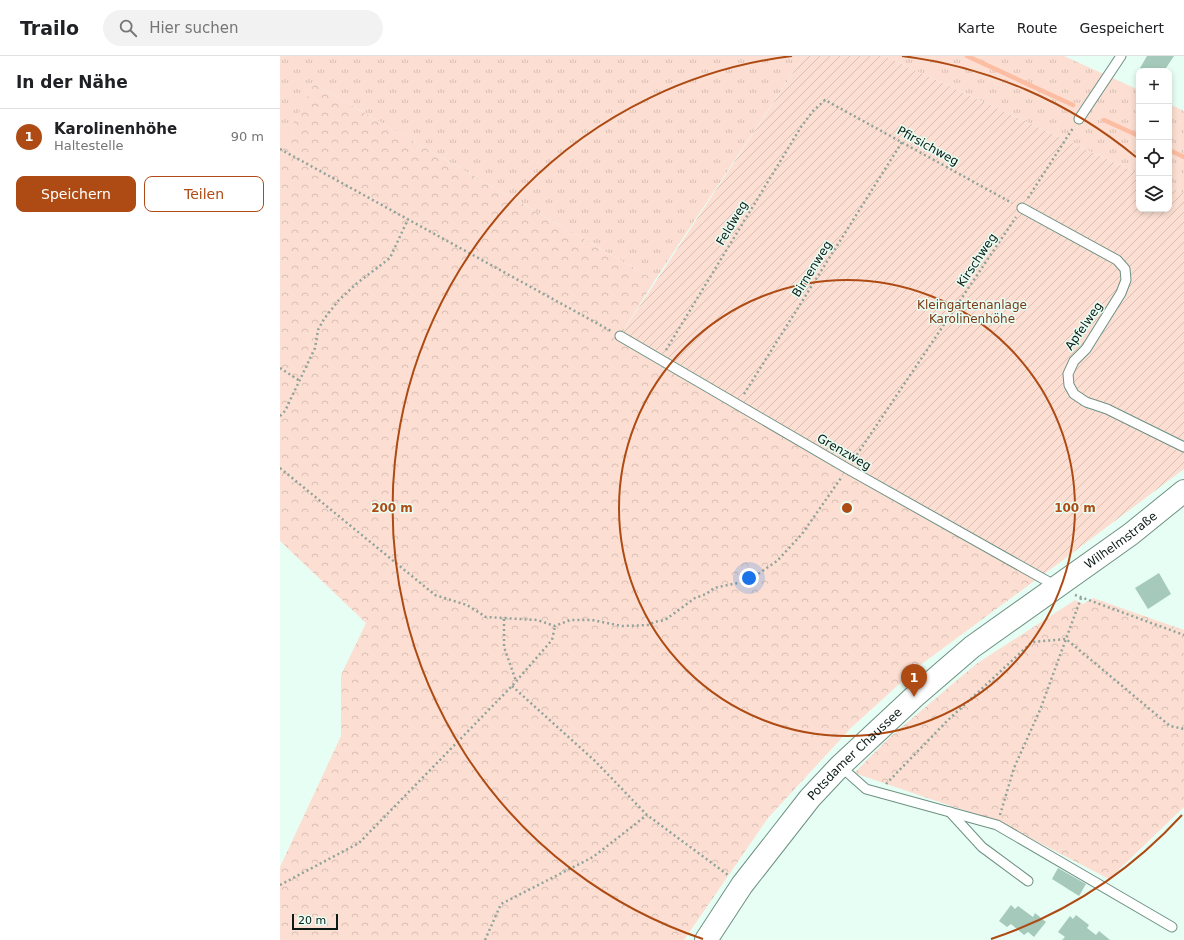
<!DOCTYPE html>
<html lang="de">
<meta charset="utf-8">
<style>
body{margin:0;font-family:"DejaVu Sans",sans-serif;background:#f2f2f2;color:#202124}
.controls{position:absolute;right:12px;top:12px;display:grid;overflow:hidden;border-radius:8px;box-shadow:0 2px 6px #0003}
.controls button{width:36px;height:36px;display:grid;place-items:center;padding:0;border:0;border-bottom:1px solid #e0e0e0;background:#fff;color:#202124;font:20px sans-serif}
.scale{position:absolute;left:12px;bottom:10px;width:46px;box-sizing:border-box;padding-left:4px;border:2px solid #0b1a14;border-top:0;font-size:11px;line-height:14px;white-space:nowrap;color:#0b1a14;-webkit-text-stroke:3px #e7fef4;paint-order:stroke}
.you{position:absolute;left:469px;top:522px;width:14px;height:14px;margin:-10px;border:3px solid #fff;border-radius:50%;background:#1a73e8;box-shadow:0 0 0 6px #1a73e833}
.badge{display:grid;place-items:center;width:26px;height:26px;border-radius:50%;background:#ae4b14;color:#fff;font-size:13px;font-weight:700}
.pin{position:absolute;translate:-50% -33px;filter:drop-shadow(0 1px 2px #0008)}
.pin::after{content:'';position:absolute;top:21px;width:14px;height:12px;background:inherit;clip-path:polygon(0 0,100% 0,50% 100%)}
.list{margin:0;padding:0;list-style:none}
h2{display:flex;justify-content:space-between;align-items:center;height:52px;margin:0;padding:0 16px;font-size:17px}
h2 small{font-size:13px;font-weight:400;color:#757577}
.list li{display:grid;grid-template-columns:26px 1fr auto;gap:12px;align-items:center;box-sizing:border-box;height:56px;padding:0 16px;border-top:1px solid #e0e0e0}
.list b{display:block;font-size:15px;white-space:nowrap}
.list p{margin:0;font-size:13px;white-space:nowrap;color:#757577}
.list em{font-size:13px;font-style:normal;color:#757577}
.actions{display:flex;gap:8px;padding:12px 16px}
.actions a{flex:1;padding:9px 0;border:1px solid #ae4b14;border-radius:8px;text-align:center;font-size:14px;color:#ae4b14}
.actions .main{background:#ae4b14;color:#fff}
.icon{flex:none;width:22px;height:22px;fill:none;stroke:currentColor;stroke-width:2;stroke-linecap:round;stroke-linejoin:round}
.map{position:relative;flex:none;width:904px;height:884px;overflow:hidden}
header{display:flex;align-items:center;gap:24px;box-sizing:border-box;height:56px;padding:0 20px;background:#fff;border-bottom:1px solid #e0e0e0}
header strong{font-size:19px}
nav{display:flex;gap:22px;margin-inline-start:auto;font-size:14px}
.search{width:280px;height:36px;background:#f2f2f2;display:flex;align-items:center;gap:10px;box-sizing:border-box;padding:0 14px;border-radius:22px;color:#757577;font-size:15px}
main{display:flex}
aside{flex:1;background:#fff}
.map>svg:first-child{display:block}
.grass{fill:url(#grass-tufts)}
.forest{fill:url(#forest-crowns)}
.garden{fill:url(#garden-furrows)}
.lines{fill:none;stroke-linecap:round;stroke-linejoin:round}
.stream{stroke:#fcbda2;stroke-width:4.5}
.building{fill:#a5cabb}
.service-casing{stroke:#6d9183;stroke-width:11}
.primary-casing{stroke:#6d9183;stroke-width:24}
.path{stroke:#8fa39b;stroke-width:2.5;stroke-dasharray:2 3;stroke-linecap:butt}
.service{stroke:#fff;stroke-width:9}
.primary{stroke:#fff;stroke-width:22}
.ring{fill:none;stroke:#ae4b14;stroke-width:2}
.labels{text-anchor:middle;stroke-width:3;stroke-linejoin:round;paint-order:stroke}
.street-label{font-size:12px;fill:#0b1a14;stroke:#e7fef4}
.park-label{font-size:12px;fill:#7c3815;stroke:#e7fef4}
.centre{fill:#ae4b14;stroke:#e7fef4;stroke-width:2}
.ring-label{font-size:12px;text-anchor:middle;font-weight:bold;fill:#ae4b14;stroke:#e7fef4;stroke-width:3;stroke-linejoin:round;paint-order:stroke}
</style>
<header>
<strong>Trailo</strong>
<div class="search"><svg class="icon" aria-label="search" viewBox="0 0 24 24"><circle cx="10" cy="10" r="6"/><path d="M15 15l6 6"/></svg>Hier suchen</div>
<nav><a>Karte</a><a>Route</a><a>Gespeichert</a></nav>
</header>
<main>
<aside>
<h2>In der Nähe<small></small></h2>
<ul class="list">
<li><span class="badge">1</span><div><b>Karolinenhöhe</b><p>Haltestelle</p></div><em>90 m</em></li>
</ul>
<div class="actions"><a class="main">Speichern</a><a>Teilen</a></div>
</aside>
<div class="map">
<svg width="904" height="884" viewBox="0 0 904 884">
<defs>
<pattern id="grass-tufts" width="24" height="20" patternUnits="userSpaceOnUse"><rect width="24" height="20" fill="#fcdfd2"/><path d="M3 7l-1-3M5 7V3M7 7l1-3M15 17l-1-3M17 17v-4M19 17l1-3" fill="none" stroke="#d7bfb3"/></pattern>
<pattern id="forest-crowns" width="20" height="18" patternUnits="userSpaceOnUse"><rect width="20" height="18" fill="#fcdfd2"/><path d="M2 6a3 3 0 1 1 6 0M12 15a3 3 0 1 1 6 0" fill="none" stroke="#d7bfb3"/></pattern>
<pattern id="garden-furrows" width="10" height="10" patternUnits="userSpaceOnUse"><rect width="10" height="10" fill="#fcdfd2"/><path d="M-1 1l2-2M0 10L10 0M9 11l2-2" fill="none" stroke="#d7bfb3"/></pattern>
</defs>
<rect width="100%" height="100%" fill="#e7fef4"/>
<!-- grass -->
<g class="grass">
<polygon points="0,0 524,0 375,224 34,28 5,84 0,81"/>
<polygon points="604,0 784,0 859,34 859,118"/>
<polygon points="889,48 904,55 904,138 889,131"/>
</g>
<!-- forest -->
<g class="forest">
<polygon points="34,28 375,224 340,280 757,523 639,610 571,672 488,762 404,884 0,884 0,811 61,680 61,619 86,567 0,485 0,81 5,83"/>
<polygon points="813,542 904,574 904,751 829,823 721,767 574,717 609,682 696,608 795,544 803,548"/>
</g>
<!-- garden -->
<polygon class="garden" points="524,0 604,0 859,118 859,153 889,153 889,131 904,138 904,413 763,519 340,280"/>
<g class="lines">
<!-- stream -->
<g class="stream">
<polyline points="687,0 793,49"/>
<polyline points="824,64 859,80"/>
<polyline points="889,94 904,101"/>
</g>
</g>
<!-- building -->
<g class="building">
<polygon points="867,0 894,0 884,15 863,15 863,14 860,12"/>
<polygon points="879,517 891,538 868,553 855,532"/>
<polygon points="778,812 806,828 799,840 772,823"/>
<polygon points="731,849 735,853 738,850 753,861 755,857 766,866 754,881 748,876 744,879 731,868 727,871 719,865"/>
<polygon points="796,859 809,869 807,872 816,879 819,875 830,884 782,884 785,881 778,876 790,860 793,863"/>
</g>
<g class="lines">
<!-- service casing -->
<g class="service-casing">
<g id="service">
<polyline points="799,63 841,0"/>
<polyline points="742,152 837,204 845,213 846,224 841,237 806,293 794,305 788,318 789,329 794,338 806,346 827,353 904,391"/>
<polyline points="340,280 568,413 776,530"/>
<polyline points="560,710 586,733 717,769 892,871"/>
<polyline points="670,756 702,791 748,825"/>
</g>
</g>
<!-- primary casing -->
<g class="primary-casing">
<g id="primary">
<path id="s1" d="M426 884 462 829 530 742 560 710 634 641 692 591 851 478 904 435"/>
</g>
</g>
<!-- path -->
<g class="path">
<polyline points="0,93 331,275"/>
<polyline points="748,142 793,72"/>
<polyline points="386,294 521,71 533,55 545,44 732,147"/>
<polyline points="0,312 20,325"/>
<polyline points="464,338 622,86"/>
<polyline points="0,360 5,355 35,292 38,274 44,263 58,245 76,228 110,202 128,163"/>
<polyline points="574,403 736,161"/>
<polyline points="0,412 155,539 187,549 206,561 257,564 275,570 290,564 312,564 342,570 369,569 374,566 385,564 415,542 426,538 434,532 462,526 475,520 497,505 522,478 561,422"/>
<polyline points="795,539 904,579"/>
<polyline points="224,563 224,591 236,625"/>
<polyline points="232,630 315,705 367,759 448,819"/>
<polyline points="606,728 667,665 752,586 786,583 890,670 904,673"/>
<polyline points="720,759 734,712 760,654 801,542"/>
<polyline points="0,829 79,787 232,630 272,584 275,570"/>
<polyline points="205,884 221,848 313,801 367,759"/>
</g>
<!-- service -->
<use href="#service" class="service"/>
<!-- primary -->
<use href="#primary" class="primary"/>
</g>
<!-- distance rings -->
<g class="ring">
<circle cx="567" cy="452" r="228"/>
<path d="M902 759A455 455 0 0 1 711 883M423 883A455 455 0 0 1 512 0M622 0A455 455 0 0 1 856 101"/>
</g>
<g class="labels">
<!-- street labels -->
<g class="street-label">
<text transform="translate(648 90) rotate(29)" y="4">Pfirsichweg</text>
<text transform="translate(452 167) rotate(-59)" y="4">Feldweg</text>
<text transform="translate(697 204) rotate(-56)" y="4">Kirschweg</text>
<text transform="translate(532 213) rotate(-58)" y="4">Birnenweg</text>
<text transform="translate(804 270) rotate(-55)" y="4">Apfelweg</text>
<text transform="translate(564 396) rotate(30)" y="4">Grenzweg</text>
<text dy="4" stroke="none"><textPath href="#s1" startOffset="581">Wilhelmstraße</textPath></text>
<text dy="4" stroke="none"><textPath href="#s1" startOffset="239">Potsdamer Chaussee</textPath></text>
</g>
<!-- park labels -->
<g class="park-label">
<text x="692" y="253">Kleingartenanlage<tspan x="692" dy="14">Karolinenhöhe</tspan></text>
</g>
</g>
<circle cx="567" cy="452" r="6" class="centre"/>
<g class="ring-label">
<text x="795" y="456">100 m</text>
<text x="112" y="456">200 m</text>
</g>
</svg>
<div class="controls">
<button>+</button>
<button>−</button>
<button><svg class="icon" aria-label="locate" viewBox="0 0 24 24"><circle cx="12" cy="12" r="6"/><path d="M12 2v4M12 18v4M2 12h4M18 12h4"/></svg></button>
<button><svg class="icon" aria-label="layers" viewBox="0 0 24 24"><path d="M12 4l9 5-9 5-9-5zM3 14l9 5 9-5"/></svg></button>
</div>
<div class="scale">20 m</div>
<div class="you"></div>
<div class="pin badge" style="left:634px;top:641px">1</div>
</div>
</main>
